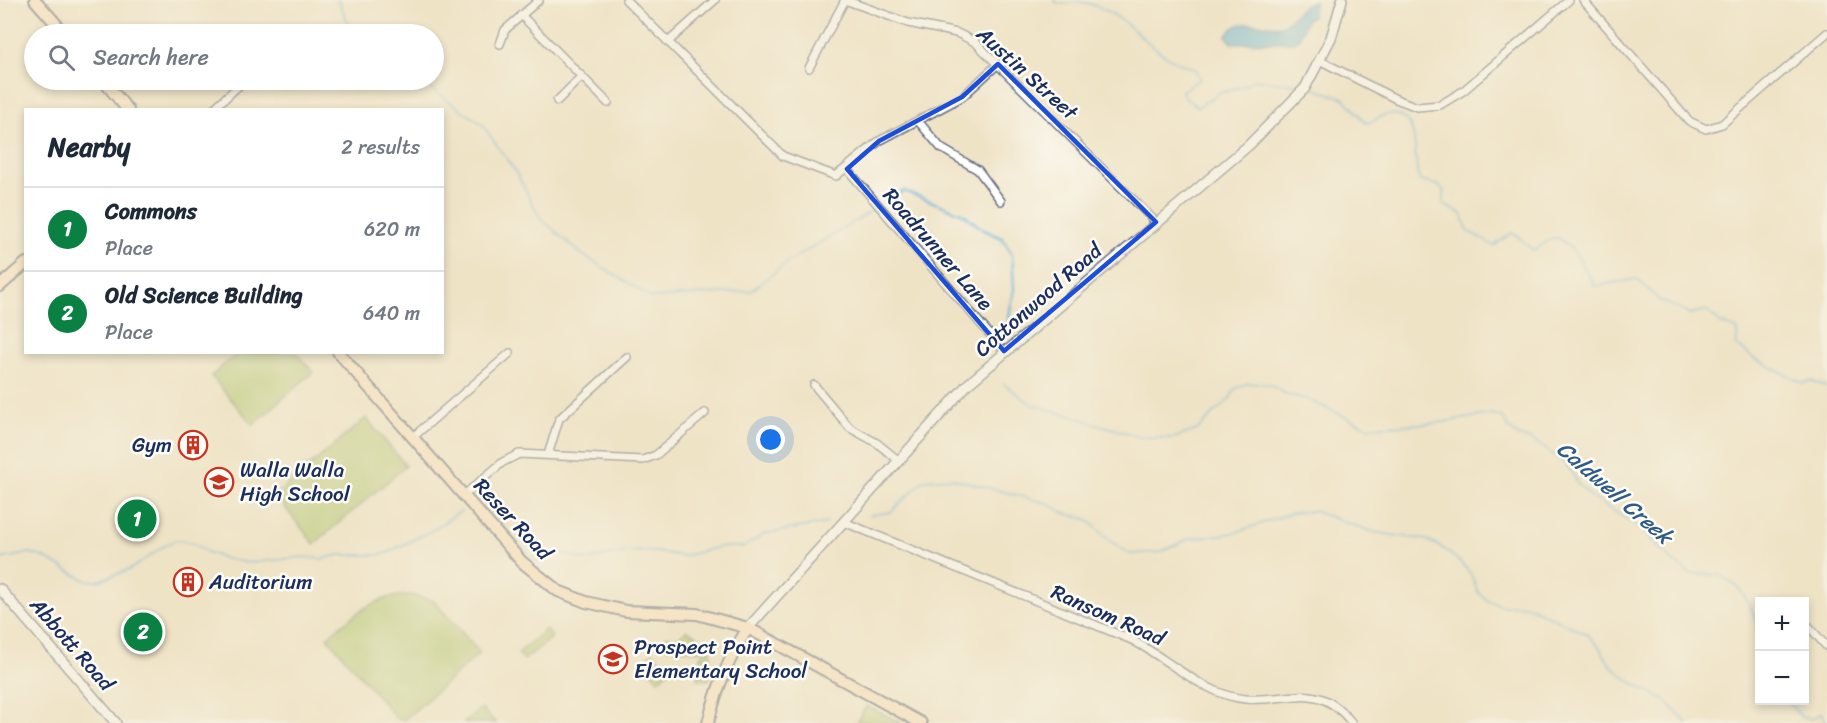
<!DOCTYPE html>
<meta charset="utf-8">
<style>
body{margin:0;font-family:Sriracha,sans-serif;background:#f6f6f7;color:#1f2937}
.controls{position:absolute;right:18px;bottom:18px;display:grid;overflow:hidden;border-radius:0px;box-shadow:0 3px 9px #0003}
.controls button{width:54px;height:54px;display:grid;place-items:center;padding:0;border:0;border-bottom:2px solid #e0e1e3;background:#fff;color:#1f2937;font:30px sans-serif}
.you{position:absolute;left:771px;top:440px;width:21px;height:21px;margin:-15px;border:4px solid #fff;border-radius:50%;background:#1a73e8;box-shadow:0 0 0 9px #1a73e833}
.badge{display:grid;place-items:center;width:39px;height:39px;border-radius:50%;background:#0b8043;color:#fff;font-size:20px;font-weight:700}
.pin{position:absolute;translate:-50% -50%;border:3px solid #fff;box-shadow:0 2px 6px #0006}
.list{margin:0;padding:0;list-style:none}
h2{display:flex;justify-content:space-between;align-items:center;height:78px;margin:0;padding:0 24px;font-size:26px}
h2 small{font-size:20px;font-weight:400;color:#747a83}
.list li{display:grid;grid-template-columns:39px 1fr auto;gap:18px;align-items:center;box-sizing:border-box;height:84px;padding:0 24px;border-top:2px solid #e0e1e3}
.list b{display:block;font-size:22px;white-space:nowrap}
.list p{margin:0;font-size:20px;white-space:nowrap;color:#747a83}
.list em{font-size:20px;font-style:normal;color:#747a83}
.icon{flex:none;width:33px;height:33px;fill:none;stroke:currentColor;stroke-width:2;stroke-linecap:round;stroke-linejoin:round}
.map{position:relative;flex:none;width:1827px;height:723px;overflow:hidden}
.search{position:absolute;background:#fff;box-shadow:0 3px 9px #0003;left:24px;top:24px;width:420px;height:66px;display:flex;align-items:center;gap:15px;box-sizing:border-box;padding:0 21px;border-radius:33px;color:#747a83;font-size:22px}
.panel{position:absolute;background:#fff;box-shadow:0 3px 9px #0003;left:24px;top:108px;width:420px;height:246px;border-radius:0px}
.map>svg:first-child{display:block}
.green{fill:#acc56a;stroke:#647a64;stroke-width:1.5}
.water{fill:#58aed4;stroke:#3a6e99;stroke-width:1.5}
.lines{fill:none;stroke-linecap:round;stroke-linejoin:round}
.stream{stroke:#58aed4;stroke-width:2}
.minor-casing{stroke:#656e82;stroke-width:10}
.tertiary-casing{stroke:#656e82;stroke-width:12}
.secondary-casing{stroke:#656e82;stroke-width:14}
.minor{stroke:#fff;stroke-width:7}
.tertiary{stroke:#fff;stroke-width:9}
.secondary{stroke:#fde5c5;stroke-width:10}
.marked{fill:none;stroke:#1d4ed8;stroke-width:4.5;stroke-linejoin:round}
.labels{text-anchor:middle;stroke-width:5;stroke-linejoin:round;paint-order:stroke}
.street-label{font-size:21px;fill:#1b2f5e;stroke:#fdfcf7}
.poi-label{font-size:21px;fill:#1b2f5e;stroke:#fdfcf7;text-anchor:start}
.water-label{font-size:22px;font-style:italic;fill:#305b87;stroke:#fdfcf7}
</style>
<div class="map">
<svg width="1827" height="723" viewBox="0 0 1827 723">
<rect width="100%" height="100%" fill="#fdfcf7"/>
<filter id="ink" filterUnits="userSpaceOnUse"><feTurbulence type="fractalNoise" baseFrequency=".0167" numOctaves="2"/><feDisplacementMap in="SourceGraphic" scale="12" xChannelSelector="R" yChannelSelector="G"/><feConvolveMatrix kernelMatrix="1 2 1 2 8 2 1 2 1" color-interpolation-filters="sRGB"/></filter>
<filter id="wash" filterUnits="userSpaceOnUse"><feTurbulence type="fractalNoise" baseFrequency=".008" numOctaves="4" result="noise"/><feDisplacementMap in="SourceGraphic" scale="24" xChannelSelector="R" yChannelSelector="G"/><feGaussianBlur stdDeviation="1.35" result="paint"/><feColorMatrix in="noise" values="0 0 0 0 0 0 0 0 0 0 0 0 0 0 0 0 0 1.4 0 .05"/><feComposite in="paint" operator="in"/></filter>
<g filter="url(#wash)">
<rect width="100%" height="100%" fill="#efe3c6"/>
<!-- green -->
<g class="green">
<polygon points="238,353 296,353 313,372 253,425 211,376"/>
<polygon points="366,418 406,466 314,544 275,495"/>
<path d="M412 595 434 601 480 653 404 720 397 719 327 637C353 616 375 594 412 595Z"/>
<polygon points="546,629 552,637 524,660 518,653"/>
<polygon points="687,630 704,640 703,649 698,651 665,647 666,636 678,637"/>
<polygon points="704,649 711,649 709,680 697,679 698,673 693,672 695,664 701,665 700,656 703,656"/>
<polygon points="653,652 669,671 658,680 642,662"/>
<polygon points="866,706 902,723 856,723"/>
<polygon points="481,708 496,723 464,723"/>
</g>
<!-- water -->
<path class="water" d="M1315 0 1312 17 1307 19 1299 39 1294 42 1232 43 1226 36C1240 13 1264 29 1284 25L1304 5Z"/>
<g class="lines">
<!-- stream -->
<g class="stream">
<polyline points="338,0 353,34"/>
<path d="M1054 0 1059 4C1068 4 1079 1 1087 3 1134 16 1149 57 1194 68L1200 79 1182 91 1185 98 1198 107 1219 93 1244 86 1255 79 1301 85"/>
<polyline points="418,80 482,124 517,174 540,218 580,253 652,298 751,291 785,264 873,210"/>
<path d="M1314 89 1344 98 1366 123C1375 123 1381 113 1391 114 1425 116 1410 163 1420 181L1438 185 1444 191V205L1462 214 1468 231 1494 246 1511 233C1524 237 1525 247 1534 250L1552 238H1559L1574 251 1595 286 1637 279 1659 300 1690 314 1707 310 1720 323 1738 330 1736 345 1755 359 1803 383 1811 381 1827 387"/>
<polyline points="884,202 904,191 964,214 982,229 1002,238 1012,254 1014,290 1007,327"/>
<polyline points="1004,384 1031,404 1141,437 1174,438 1197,430 1230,398 1235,389 1248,383 1268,384 1288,395 1306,399 1368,427 1438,423 1493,414 1503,418 1509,428 1518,436 1534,441 1558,458 1571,470 1577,483 1591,497 1641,528 1673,562 1692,574 1720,575 1737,586 1748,602 1760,629"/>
<polyline points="483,508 490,509 521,548 537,561 559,552 586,560 626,552 648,551 684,556 719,547 744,547 764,534 827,523"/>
<polyline points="870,515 891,512 924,480 951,478 1047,503 1064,513 1087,519 1109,540 1130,554 1161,552 1188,539 1234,533 1292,513 1313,511 1373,532 1427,540 1444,549 1460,562 1471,574 1478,592 1488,601 1503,606 1525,605 1587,634 1601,649 1610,665 1631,682 1665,700 1687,723"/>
<polyline points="0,559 30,553 43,557 85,580 98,581 131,569 167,544 177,540 193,543 207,552 226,559 248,563 303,557 322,559 339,555 377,555 387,553 429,532 461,511"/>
<polyline points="1787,700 1801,717 1812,719 1821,713 1827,723"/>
</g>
</g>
</g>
<g filter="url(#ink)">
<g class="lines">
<!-- minor casing -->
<g class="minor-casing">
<g id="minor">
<polyline points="626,0 783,156 836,176 879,141 962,97 998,64"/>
<polyline points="1583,0 1689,121 1706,129 1722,124 1827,33"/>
<polyline points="521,15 608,103"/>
<polyline points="668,42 715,0"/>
<polyline points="500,44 505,30 539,0"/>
<polyline points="1321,61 1396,99 1417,107 1440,105 1463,91 1569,0"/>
<polyline points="809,68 845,0 908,23 957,33 975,42 1156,222"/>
<polyline points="557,101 582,76"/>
<polyline points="212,110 245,80"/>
<polyline points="918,121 941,148 978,170 1001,201"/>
<polyline points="847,169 1004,351"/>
<polyline points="814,385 850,428 877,443 899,461"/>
<polyline points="413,437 510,353"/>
<polyline points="548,455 559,419 627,357"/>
<polyline points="464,495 503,462 519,454 643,460 656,455 705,413"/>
<path d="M844 522 1132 640C1166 658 1208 697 1246 699 1293 702 1317 679 1352 723"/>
<polyline points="1804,621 1827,647"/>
</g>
</g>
<!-- tertiary casing -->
<g class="tertiary-casing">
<g id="tertiary">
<polyline points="0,589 116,723"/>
<polyline points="748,628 967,385 1249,145 1305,88 1331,38 1342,0"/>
</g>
</g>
<!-- secondary casing -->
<g class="secondary-casing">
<g id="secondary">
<polyline points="35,0 65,34"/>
<polyline points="103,80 128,110"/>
<polyline points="0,286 26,263"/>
<polyline points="338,352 522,562 558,591 586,602 626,611 697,614 748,628 921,723"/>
<path d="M708 723C717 688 728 659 748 628"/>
</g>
</g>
<!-- minor -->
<use href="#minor" class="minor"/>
<!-- tertiary -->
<use href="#tertiary" class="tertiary"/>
<!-- secondary -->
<use href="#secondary" class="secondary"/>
</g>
</g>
<!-- marked area -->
<path d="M0 0H1827V723H0ZM998 64 1156 222 1004 351 847 169 879 141 962 97Z" fill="#efe3c6" fill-opacity=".55" fill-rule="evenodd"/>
<path class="marked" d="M998 64 1156 222 1004 351 847 169 879 141 962 97Z"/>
<!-- icons -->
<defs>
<g id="building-ring" transform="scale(1.5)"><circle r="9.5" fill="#fdfcf7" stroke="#c8321e" stroke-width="1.5"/><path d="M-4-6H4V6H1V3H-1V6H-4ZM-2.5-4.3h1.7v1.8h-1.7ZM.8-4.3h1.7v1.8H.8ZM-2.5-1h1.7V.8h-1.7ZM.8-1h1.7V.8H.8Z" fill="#c8321e"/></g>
<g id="school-ring" transform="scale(1.5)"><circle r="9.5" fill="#fdfcf7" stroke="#c8321e" stroke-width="1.5"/><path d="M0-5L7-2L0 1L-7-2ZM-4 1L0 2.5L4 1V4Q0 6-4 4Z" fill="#c8321e"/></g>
</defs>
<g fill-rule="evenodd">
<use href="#building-ring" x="193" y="445"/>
<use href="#school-ring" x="219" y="482"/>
<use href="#building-ring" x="188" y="582"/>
<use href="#school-ring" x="613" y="659"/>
</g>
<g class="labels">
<!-- street labels -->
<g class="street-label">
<text transform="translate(1027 73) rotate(42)" y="7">Austin Street</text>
<text transform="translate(938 249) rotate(49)" y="7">Roadrunner Lane</text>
<text transform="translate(1038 300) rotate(-41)" y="7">Cottonwood Road</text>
<text transform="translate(513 519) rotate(47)" y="7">Reser Road</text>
<text transform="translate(1108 615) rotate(24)" y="7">Ransom Road</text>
<text transform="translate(72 644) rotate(49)" y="7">Abbott Road</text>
</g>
<!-- poi labels -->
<g class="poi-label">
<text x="172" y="452" text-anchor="end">Gym</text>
<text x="240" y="477">Walla Walla<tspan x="240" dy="24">High School</tspan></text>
<text x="209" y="589">Auditorium</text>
<text x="634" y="654">Prospect Point<tspan x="634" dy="24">Elementary School</tspan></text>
</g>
<!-- water labels -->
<g class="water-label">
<text transform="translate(1615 492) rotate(41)" y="8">Caldwell Creek</text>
</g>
</g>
</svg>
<div class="controls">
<button>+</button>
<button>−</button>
</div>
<div class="you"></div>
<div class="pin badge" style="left:137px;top:519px">1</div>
<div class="pin badge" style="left:143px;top:632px">2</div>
<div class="search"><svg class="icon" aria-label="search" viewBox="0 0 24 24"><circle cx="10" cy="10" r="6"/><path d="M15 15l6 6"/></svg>Search here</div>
<section class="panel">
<h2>Nearby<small>2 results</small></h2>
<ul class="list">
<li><span class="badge">1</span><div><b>Commons</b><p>Place</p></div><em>620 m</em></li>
<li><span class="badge">2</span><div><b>Old Science Building</b><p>Place</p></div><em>640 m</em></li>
</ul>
</section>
</div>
